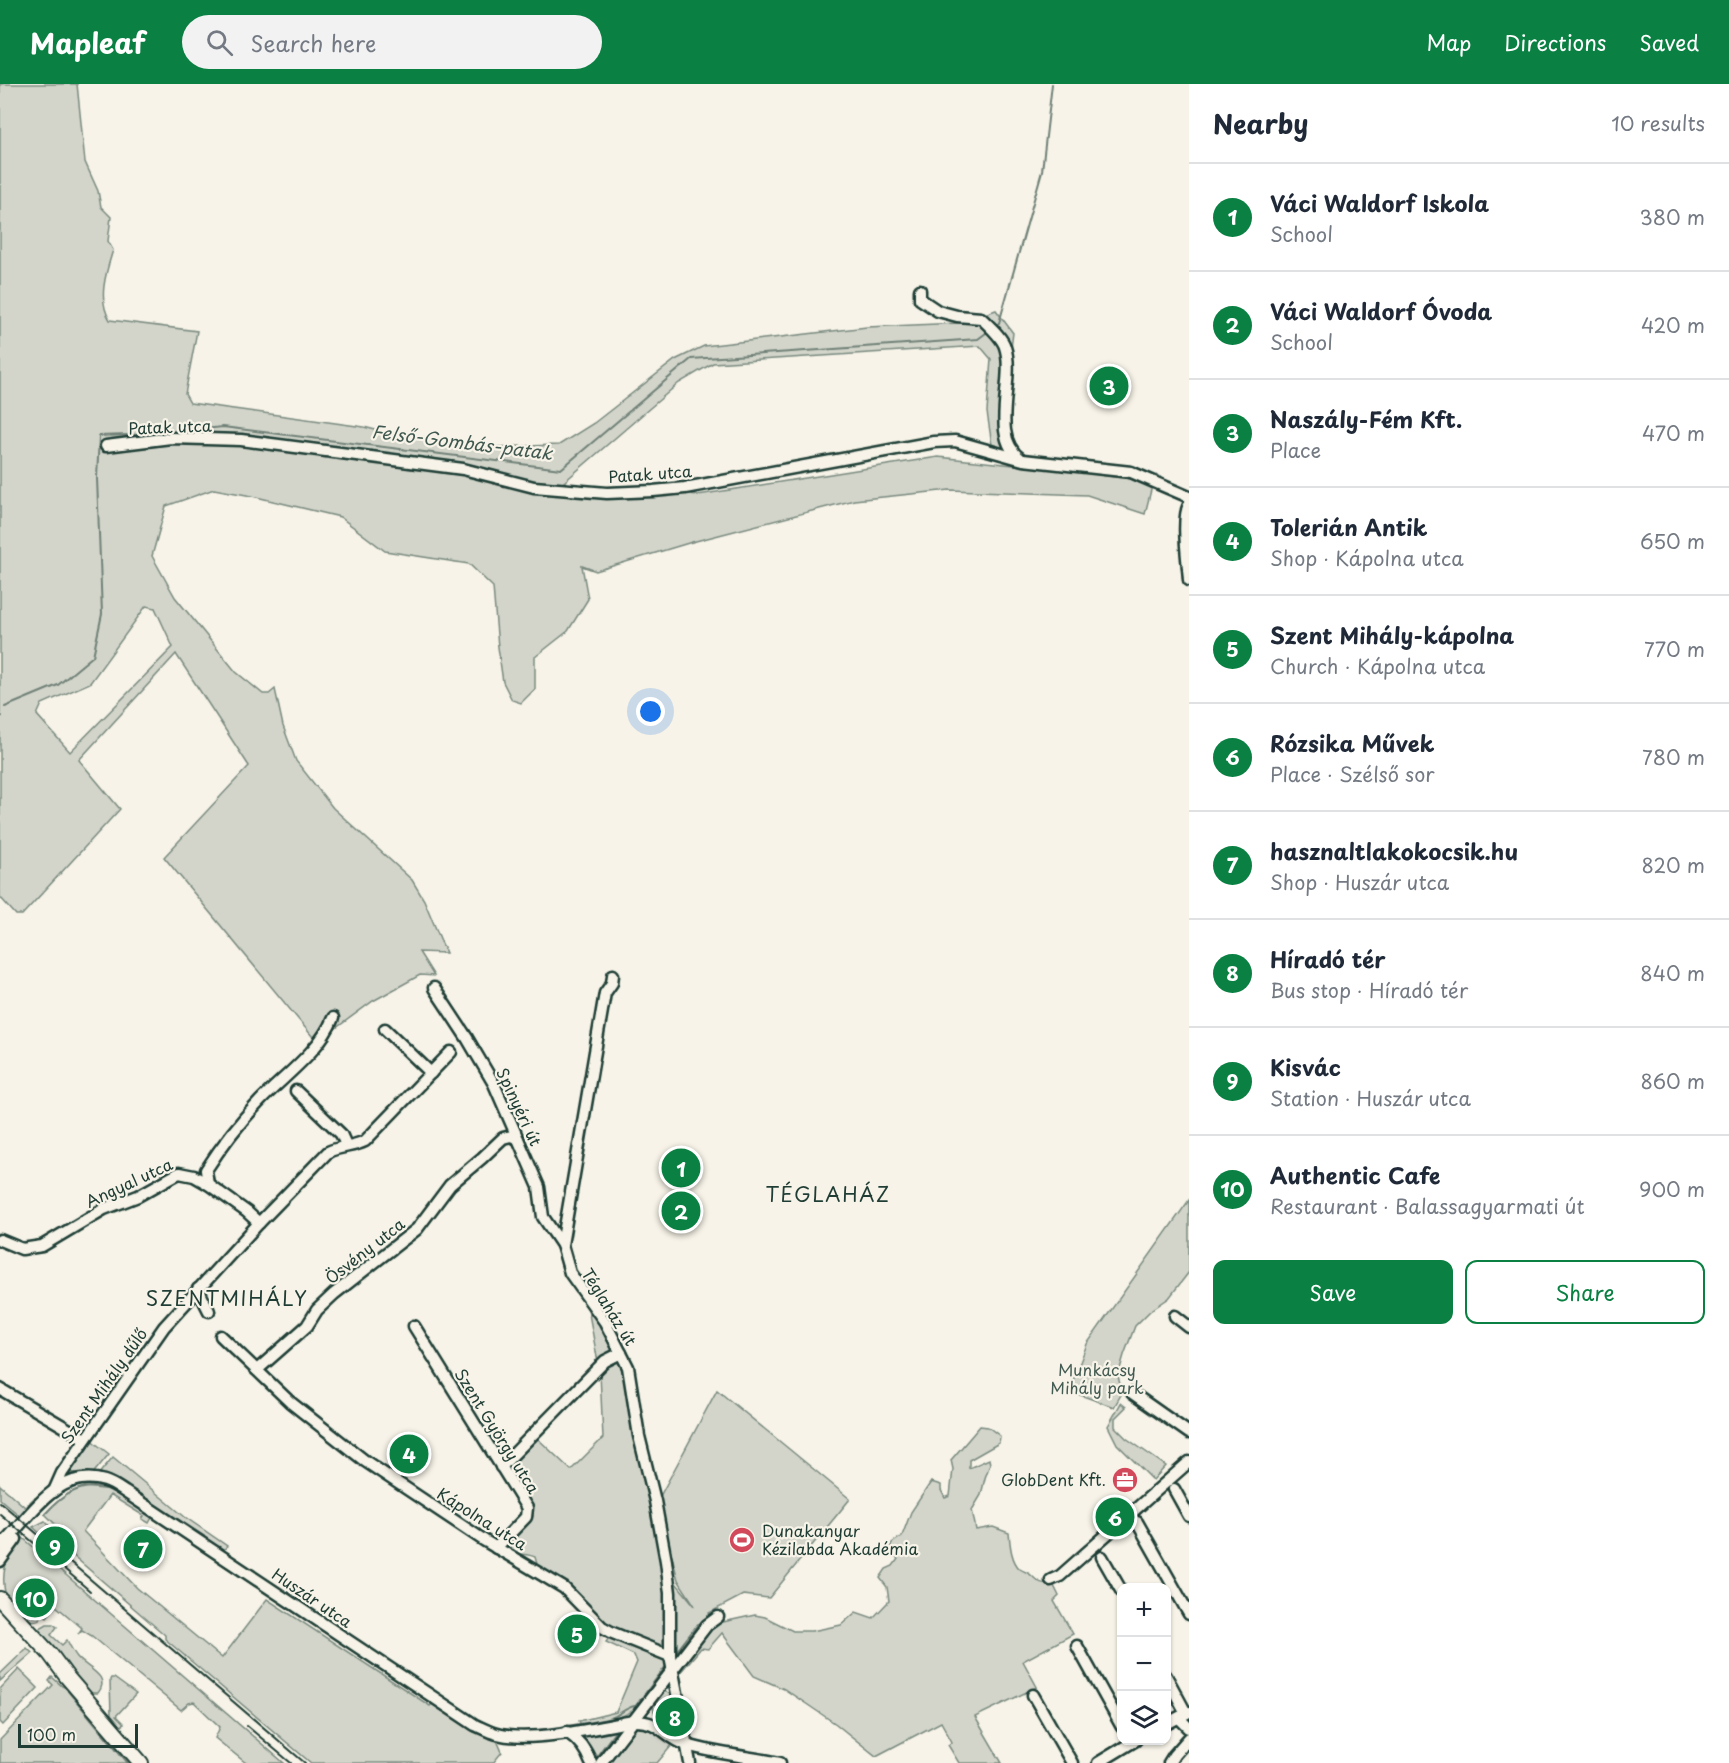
<!DOCTYPE html>
<meta charset="utf-8">
<style>
body{margin:0;font-family:"Playpen Sans",sans-serif;background:#f2f2f3;color:#1f2937}
.controls{position:absolute;right:18px;bottom:18px;display:grid;overflow:hidden;border-radius:12px;box-shadow:0 2px 4px #0004}
.controls button{width:54px;height:54px;display:grid;place-items:center;padding:0;border:0;border-bottom:2px solid #e0e1e3;background:#fff;color:#1f2937;font:30px sans-serif}
.scale{position:absolute;left:18px;bottom:15px;width:120px;box-sizing:border-box;padding-left:6px;border:3px solid #1f3d34;border-top:0;font-size:16px;line-height:21px;white-space:nowrap;color:#1f3d34;-webkit-text-stroke:4px #f7f3e8;paint-order:stroke}
.you{position:absolute;left:651px;top:628px;width:21px;height:21px;margin:-15px;border:4px solid #fff;border-radius:50%;background:#1a73e8;box-shadow:0 0 0 9px #1a73e833}
.badge{display:grid;place-items:center;width:39px;height:39px;border-radius:50%;background:#0b8043;color:#fff;font-size:20px;font-weight:700}
.pin{position:absolute;translate:-50% -50%;border:3px solid #fff;box-shadow:0 2px 6px #0006}
.list{margin:0;padding:0;list-style:none}
h2{display:flex;justify-content:space-between;align-items:center;height:78px;margin:0;padding:0 24px;font-size:26px}
h2 small{font-size:20px;font-weight:400;color:#747a83}
.list li{display:grid;grid-template-columns:39px 1fr auto;gap:18px;align-items:center;box-sizing:border-box;height:108px;padding:0 24px;border-top:2px solid #e0e1e3}
.list b{display:block;font-size:22px;white-space:nowrap}
.list p{margin:0;font-size:20px;white-space:nowrap;color:#747a83}
.list em{font-size:20px;font-style:normal;color:#747a83}
.actions{display:flex;gap:12px;padding:18px 24px}
.actions a{flex:1;padding:14px 0;border:2px solid #0b8043;border-radius:12px;text-align:center;font-size:21px;color:#0b8043}
.actions .main{background:#0b8043;color:#fff}
.icon{flex:none;width:33px;height:33px;fill:none;stroke:currentColor;stroke-width:2;stroke-linecap:round;stroke-linejoin:round}
.map{position:relative;flex:none;width:1189px;height:1679px;overflow:hidden}
header{display:flex;align-items:center;gap:36px;box-sizing:border-box;height:84px;padding:0 30px;background:#0b8043;color:#fff}
header strong{font-size:28px}
nav{display:flex;gap:33px;margin-inline-start:auto;font-size:21px}
.search{width:420px;height:54px;background:#f2f2f3;display:flex;align-items:center;gap:15px;box-sizing:border-box;padding:0 21px;border-radius:33px;color:#747a83;font-size:22px}
main{display:flex}
aside{flex:1;background:#fff}
.map>svg:first-child{display:block}
.green{fill:#d3d5ca;stroke:#79897f;stroke-width:1.5;fill-rule:evenodd}
.lines{fill:none;stroke-linecap:round;stroke-linejoin:round}
.stream{stroke:#6f8077;stroke-width:2}
.minor-casing{stroke:#1f3d34;stroke-width:15}
.major-casing{stroke:#1f3d34;stroke-width:18}
.minor{stroke:#f7f3e8;stroke-width:10}
.major{stroke:#f7f3e8;stroke-width:14}
.rail{stroke:#1f3d34;stroke-width:2}
.labels{text-anchor:middle;stroke-width:4.5;stroke-linejoin:round;paint-order:stroke}
.street-label{font-size:16px;fill:#1f3d34;stroke:#f7f3e8}
.park-label{font-size:16px;fill:#435b52;stroke:#f7f3e8}
.poi-label{font-size:16px;fill:#1f3d34;stroke:#f7f3e8;text-anchor:end}
.water-label{font-size:18px;font-style:italic;fill:#405950;stroke:#f7f3e8}
.quarter-label{font-size:20px;letter-spacing:1.5px;fill:#1f3d34;stroke:#f7f3e8}
</style>
<header>
<strong>Mapleaf</strong>
<div class="search"><svg class="icon" aria-label="search" viewBox="0 0 24 24"><circle cx="10" cy="10" r="6"/><path d="M15 15l6 6"/></svg>Search here</div>
<nav><a>Map</a><a>Directions</a><a>Saved</a></nav>
</header>
<main>
<div class="map">
<svg width="1189" height="1679" viewBox="0 0 1189 1679">
<rect width="100%" height="100%" fill="#f7f3e8"/>
<filter id="ink" filterUnits="userSpaceOnUse"><feTurbulence type="fractalNoise" baseFrequency=".0167" numOctaves="2"/><feDisplacementMap in="SourceGraphic" scale="12" xChannelSelector="R" yChannelSelector="G"/><feConvolveMatrix kernelMatrix="1 2 1 2 8 2 1 2 1" color-interpolation-filters="sRGB"/></filter>
<g filter="url(#ink)">
<!-- green -->
<g class="green">
<path d="M0 0H77L85 78 98 107 101 123 111 133 108 157 113 166C106 188 97 216 110 236L197 247 185 310 190 319 364 343 383 348 493 363 559 361 594 339 675 276 704 262 867 243 960 239 996 226 1013 249 1010 272 1007 351 1018 371 992 361 987 328 991 275 980 262 713 279 679 299 564 398 597 411 671 408 698 411 938 373 1078 388 1153 398 1145 430 1087 411 950 406 854 416 692 458 596 487 582 482 588 515 568 547 535 573V605L521 619 512 616 503 598 498 563 493 503 469 480 385 467 340 433 252 412 214 405 166 422 152 472 175 513 236 588 263 610H269L275 605 283 642 296 677 333 724 412 796 424 816 446 869 419 868 434 892 420 891 373 917 317 958 164 773 249 682 176 570 79 676 120 725 22 831H16L0 813ZM146 522 155 524 173 563 70 668 37 631 42 620 90 599Z"/>
<polygon points="1189,1116 1189,1188 1169,1214 1150,1227 1135,1242 1124,1271 1118,1292 1122,1309 1114,1323 1069,1307 1087,1260"/>
<path d="M587 1219 620 1268 650 1412 666 1510V1558L664 1563 661 1564 607 1541 538 1484 535 1473C524 1468 515 1474 506 1463 512 1450 525 1443 533 1432L531 1424 508 1387 509 1381 537 1354 571 1386 603 1354 600 1289Z"/>
<polygon points="717,1306 850,1415 769,1514 743,1511 709,1529 710,1531 675,1577 673,1561 676,1536 672,1494 695,1522 678,1496 658,1416"/>
<polygon points="1121,1319 1126,1323 1115,1334 1115,1343 1126,1354 1166,1382 1153,1396 1117,1360 1108,1342"/>
<path d="M980 1342 988 1343 1000 1352 999 1359 969 1376V1384L989 1375 990 1380 985 1394 981 1411 972 1426 976 1446 993 1443 1009 1449C1010 1460 1011 1477 1020 1485 1024 1488 1029 1488 1032 1492 1039 1499 1042 1500 1053 1500L1059 1512 1054 1517 1073 1550 1023 1577 1037 1603 975 1633 1002 1679H959L948 1661 952 1658 941 1638 876 1672 836 1640 808 1621 784 1605 754 1592 722 1549 708 1565 701 1564 679 1590 676 1585 714 1540 755 1531 765 1533 793 1547H812L841 1541 856 1528 873 1534 889 1517 887 1503 880 1494 886 1485 893 1482 898 1475 890 1465 892 1459 902 1452 911 1428 931 1398 941 1401V1406L945 1414 950 1412 953 1385 951 1376Z"/>
<polygon points="90,1355 109,1370 91,1392 67,1394 66,1392"/>
<polygon points="113,1373 185,1433 227,1462 223,1467 148,1418 97,1392"/>
<polygon points="0,1401 25,1423 34,1414 35,1415 23,1433 20,1432 0,1415"/>
<path d="M84 1403 113 1406 154 1430 149 1439 142 1435 144 1432 110 1411 83 1447 137 1504 222 1574 267 1515 430 1622 436 1616 496 1654 502 1668 493 1679H311L165 1555V1551L62 1462 63 1460 61 1458 57 1442 45 1430C57 1417 67 1408 84 1403Z"/>
<polygon points="45,1437 52,1445 55,1459 53,1461 33,1443"/>
<path d="M23 1454 59 1485 284 1679H246L215 1654 220 1643 194 1618 189 1619 181 1626 92 1552 82 1546 78 1550 82 1544 56 1522 47 1533 44 1531 53 1519 25 1496 15 1507 17 1509 13 1514 33 1533H41C39 1537 33 1537 29 1536 22 1529 11 1521 6 1512 0 1491 6 1467 23 1454Z"/>
<polygon points="582,1528 594,1539 597,1546 587,1559 567,1550 579,1529"/>
<path d="M47 1540H53L57 1543 51 1551 62 1561 67 1556C70 1562 73 1568 77 1573 86 1584 112 1592 98 1609H90L39 1550 40 1544Z"/>
<path d="M607 1550 665 1574 667 1578V1586L640 1622C621 1636 603 1637 581 1641L579 1637 616 1628 637 1578 634 1571 606 1558 609 1554Z"/>
<polygon points="27,1564 32,1569 0,1597 0,1590"/>
<polygon points="19,1585 38,1604 3,1641 0,1638 0,1605"/>
<polygon points="52,1593 62,1602 69,1605 132,1679 0,1679 0,1656 53,1601 49,1597"/>
<polygon points="111,1594 114,1594 136,1610 116,1632 124,1640 120,1642 111,1631 110,1596"/>
<path d="M660 1607C681 1606 678 1636 680 1651 670 1647 652 1633 653 1621 653 1616 657 1612 660 1607Z"/>
<path d="M643 1640C655 1645 662 1653 673 1660L657 1679H602L633 1643Z"/>
<polygon points="619,1643 620,1645 597,1677 594,1677 581,1650"/>
</g>
<g class="lines">
<!-- stream -->
<g class="stream">
<polyline points="994,243 999,239 1042,87 1052,0"/>
<polyline points="5,623 58,601 93,572 102,530 97,394 99,352 157,350 223,343 561,385 691,275 978,255 990,246"/>
<polyline points="0,633 2,632"/>
<polyline points="72,1389 92,1389"/>
<polyline points="99,1389 107,1392"/>
<polyline points="118,1397 204,1452"/>
<path d="M45 1430C63 1410 83 1397 111 1406L471 1646 488 1654"/>
<polyline points="676,1568 698,1540"/>
<polyline points="681,1583 686,1577"/>
<polyline points="68,1607 128,1679"/>
<polyline points="634,1624 666,1582"/>
<path d="M523 1648C552 1644 582 1641 611 1634 620 1631 626 1623 635 1622"/>
<polyline points="594,1676 617,1645"/>
</g>
<!-- minor casing -->
<g class="minor-casing">
<g id="minor">
<path d="M920 206V215L938 227 957 232 981 234C989 242 1002 253 1005 263 1016 296 988 352 1021 375"/>
<polyline points="106,362 171,354 241,356 463,385 534,403 607,409 653,407 685,404 934,358 955,357 1023,376 1131,388 1189,413"/>
<path d="M1189 421C1181 434 1188 479 1189 496"/>
<polyline points="613,891 612,899 605,909 562,1161 570,1189 605,1238 628,1283 639,1352 655,1417 666,1477 670,1509 670,1572"/>
<polyline points="434,904 467,954 494,1000 539,1103 543,1133 562,1161"/>
<polyline points="385,945 431,989"/>
<polyline points="296,1007 341,1050 346,1061"/>
<path d="M259 1139 328 1068C340 1062 353 1063 365 1057L451 968"/>
<path d="M0 1156 22 1165 42 1162 104 1125 138 1112 179 1089 194 1092 208 1100 206 1086C222 1061 240 1038 260 1017 284 992 320 967 333 934"/>
<polyline points="198,1205 209,1227"/>
<polyline points="1175,1232 1189,1243"/>
<polyline points="414,1242 527,1424 526,1433 496,1464"/>
<polyline points="221,1252 290,1318 365,1377 485,1457 564,1504 602,1543 613,1549 670,1572 690,1679"/>
<polyline points="257,1286 307,1242 317,1226 334,1210 417,1145 450,1101 482,1074 503,1054 511,1052 518,1055"/>
<polyline points="0,1305 85,1355"/>
<polyline points="1132,1309 1189,1349"/>
<polyline points="501,1383 605,1277 621,1269"/>
<polyline points="1174,1405 1189,1432"/>
<polyline points="54,1407 62,1389 164,1243 259,1139 247,1128 208,1100"/>
<polyline points="1137,1438 1189,1530"/>
<path d="M0 1462C29 1435 57 1382 105 1397 112 1399 119 1404 125 1408L475 1641C482 1644 489 1648 497 1650 531 1659 597 1644 633 1637 661 1636 663 1653 687 1661 717 1670 750 1673 780 1679"/>
<polyline points="1102,1473 1122,1508"/>
<polyline points="0,1477 16,1455"/>
<polyline points="1051,1496 1060,1492 1189,1378"/>
<polyline points="1077,1562 1122,1643"/>
<polyline points="1166,1592 1186,1629"/>
<polyline points="1033,1611 1072,1679"/>
<polyline points="1179,1634 1189,1644"/>
<polyline points="1166,1640 1189,1628"/>
<path d="M567 1648C579 1656 586 1665 591 1679"/>
<polyline points="601,1679 707,1541 718,1533"/>
<polyline points="1098,1679 1136,1656"/>
<polyline points="1169,1679 1174,1671 1189,1654"/>
</g>
</g>
<!-- major casing -->
<g class="major-casing">
<polyline id="major" points="0,1515 50,1570 67,1593 141,1679"/>
</g>
<!-- minor -->
<use href="#minor" class="minor"/>
<!-- major -->
<use href="#major" class="major"/>
<!-- rail -->
<g class="rail">
<polyline points="0,1418 305,1679"/>
<polyline points="0,1430 90,1507"/>
<polyline points="247,1642 291,1679"/>
</g>
</g>
</g>
<!-- icons -->
<defs>
<g id="office-disc" transform="scale(1.35)"><circle r="9.5" fill="#d1495b" stroke="#f7f3e8"/><path d="M-6-3h4V-5.5h4V-3h4V5H-6ZM-1-4.5V-3h2v-1.5ZM-6 0V1H6V0Z" fill="#fff"/></g>
<g id="stadium-disc" transform="scale(1.35)"><circle r="9.5" fill="#d1495b" stroke="#f7f3e8"/><path d="M0-5a6.5 5 0 1 0 0 10a6.5 5 0 1 0 0-10ZM-3.5-1.8h7v3.6h-7Z" fill="#fff"/></g>
</defs>
<g fill-rule="evenodd">
<use href="#office-disc" x="1125" y="1396"/>
<use href="#stadium-disc" x="742" y="1456"/>
</g>
<g class="labels">
<!-- street labels -->
<g class="street-label">
<text transform="translate(170 343) rotate(-2)" y="6">Patak utca</text>
<text transform="translate(650 390) rotate(-4)" y="6">Patak utca</text>
<text transform="translate(519 1023) rotate(65)" y="6">Spinyéri út</text>
<text transform="translate(129 1099) rotate(-25)" y="6">Angyal utca</text>
<text transform="translate(365 1167) rotate(-38)" y="6">Ösvény utca</text>
<text transform="translate(609 1223) rotate(58)" y="6">Téglaház út</text>
<text transform="translate(104 1302) rotate(-55)" y="6">Szent Mihály dűlő</text>
<text transform="translate(497 1347) rotate(58)" y="6">Szent György utca</text>
<text transform="translate(482 1435) rotate(32)" y="6">Kápolna utca</text>
<text transform="translate(312 1514) rotate(34)" y="6">Huszár utca</text>
</g>
<!-- park labels -->
<g class="park-label">
<text x="1097" y="1292">Munkácsy<tspan x="1097" dy="18">Mihály park</tspan></text>
</g>
<!-- poi labels -->
<g class="poi-label">
<text x="1106" y="1402">GlobDent Kft.</text>
<text x="762" y="1453" text-anchor="start">Dunakanyar<tspan x="762" dy="18">Kézilabda Akadémia</tspan></text>
</g>
<!-- water labels -->
<g class="water-label">
<text transform="translate(462 359) rotate(7)" y="6">Felső-Gombás-patak</text>
</g>
<!-- quarter labels -->
<g class="quarter-label">
<text x="828" y="1118">TÉGLAHÁZ</text>
<text x="227" y="1222">SZENTMIHÁLY</text>
</g>
</g>
</svg>
<div class="controls">
<button>+</button>
<button>−</button>
<button><svg class="icon" aria-label="layers" viewBox="0 0 24 24"><path d="M12 4l9 5-9 5-9-5zM3 14l9 5 9-5"/></svg></button>
</div>
<div class="scale">100 m</div>
<div class="you"></div>
<div class="pin badge" style="left:681px;top:1084px">1</div>
<div class="pin badge" style="left:681px;top:1127px">2</div>
<div class="pin badge" style="left:1109px;top:302px">3</div>
<div class="pin badge" style="left:409px;top:1370px">4</div>
<div class="pin badge" style="left:577px;top:1550px">5</div>
<div class="pin badge" style="left:1115px;top:1433px">6</div>
<div class="pin badge" style="left:143px;top:1465px">7</div>
<div class="pin badge" style="left:675px;top:1633px">8</div>
<div class="pin badge" style="left:55px;top:1462px">9</div>
<div class="pin badge" style="left:35px;top:1514px">10</div>
</div>
<aside>
<h2>Nearby<small>10 results</small></h2>
<ul class="list">
<li><span class="badge">1</span><div><b>Váci Waldorf Iskola</b><p>School</p></div><em>380 m</em></li>
<li><span class="badge">2</span><div><b>Váci Waldorf Óvoda</b><p>School</p></div><em>420 m</em></li>
<li><span class="badge">3</span><div><b>Naszály-Fém Kft.</b><p>Place</p></div><em>470 m</em></li>
<li><span class="badge">4</span><div><b>Tolerián Antik</b><p>Shop · Kápolna utca</p></div><em>650 m</em></li>
<li><span class="badge">5</span><div><b>Szent Mihály-kápolna</b><p>Church · Kápolna utca</p></div><em>770 m</em></li>
<li><span class="badge">6</span><div><b>Rózsika Művek</b><p>Place · Szélső sor</p></div><em>780 m</em></li>
<li><span class="badge">7</span><div><b>hasznaltlakokocsik.hu</b><p>Shop · Huszár utca</p></div><em>820 m</em></li>
<li><span class="badge">8</span><div><b>Híradó tér</b><p>Bus stop · Híradó tér</p></div><em>840 m</em></li>
<li><span class="badge">9</span><div><b>Kisvác</b><p>Station · Huszár utca</p></div><em>860 m</em></li>
<li><span class="badge">10</span><div><b>Authentic Cafe</b><p>Restaurant · Balassagyarmati út</p></div><em>900 m</em></li>
</ul>
<div class="actions"><a class="main">Save</a><a>Share</a></div>
</aside>
</main>
